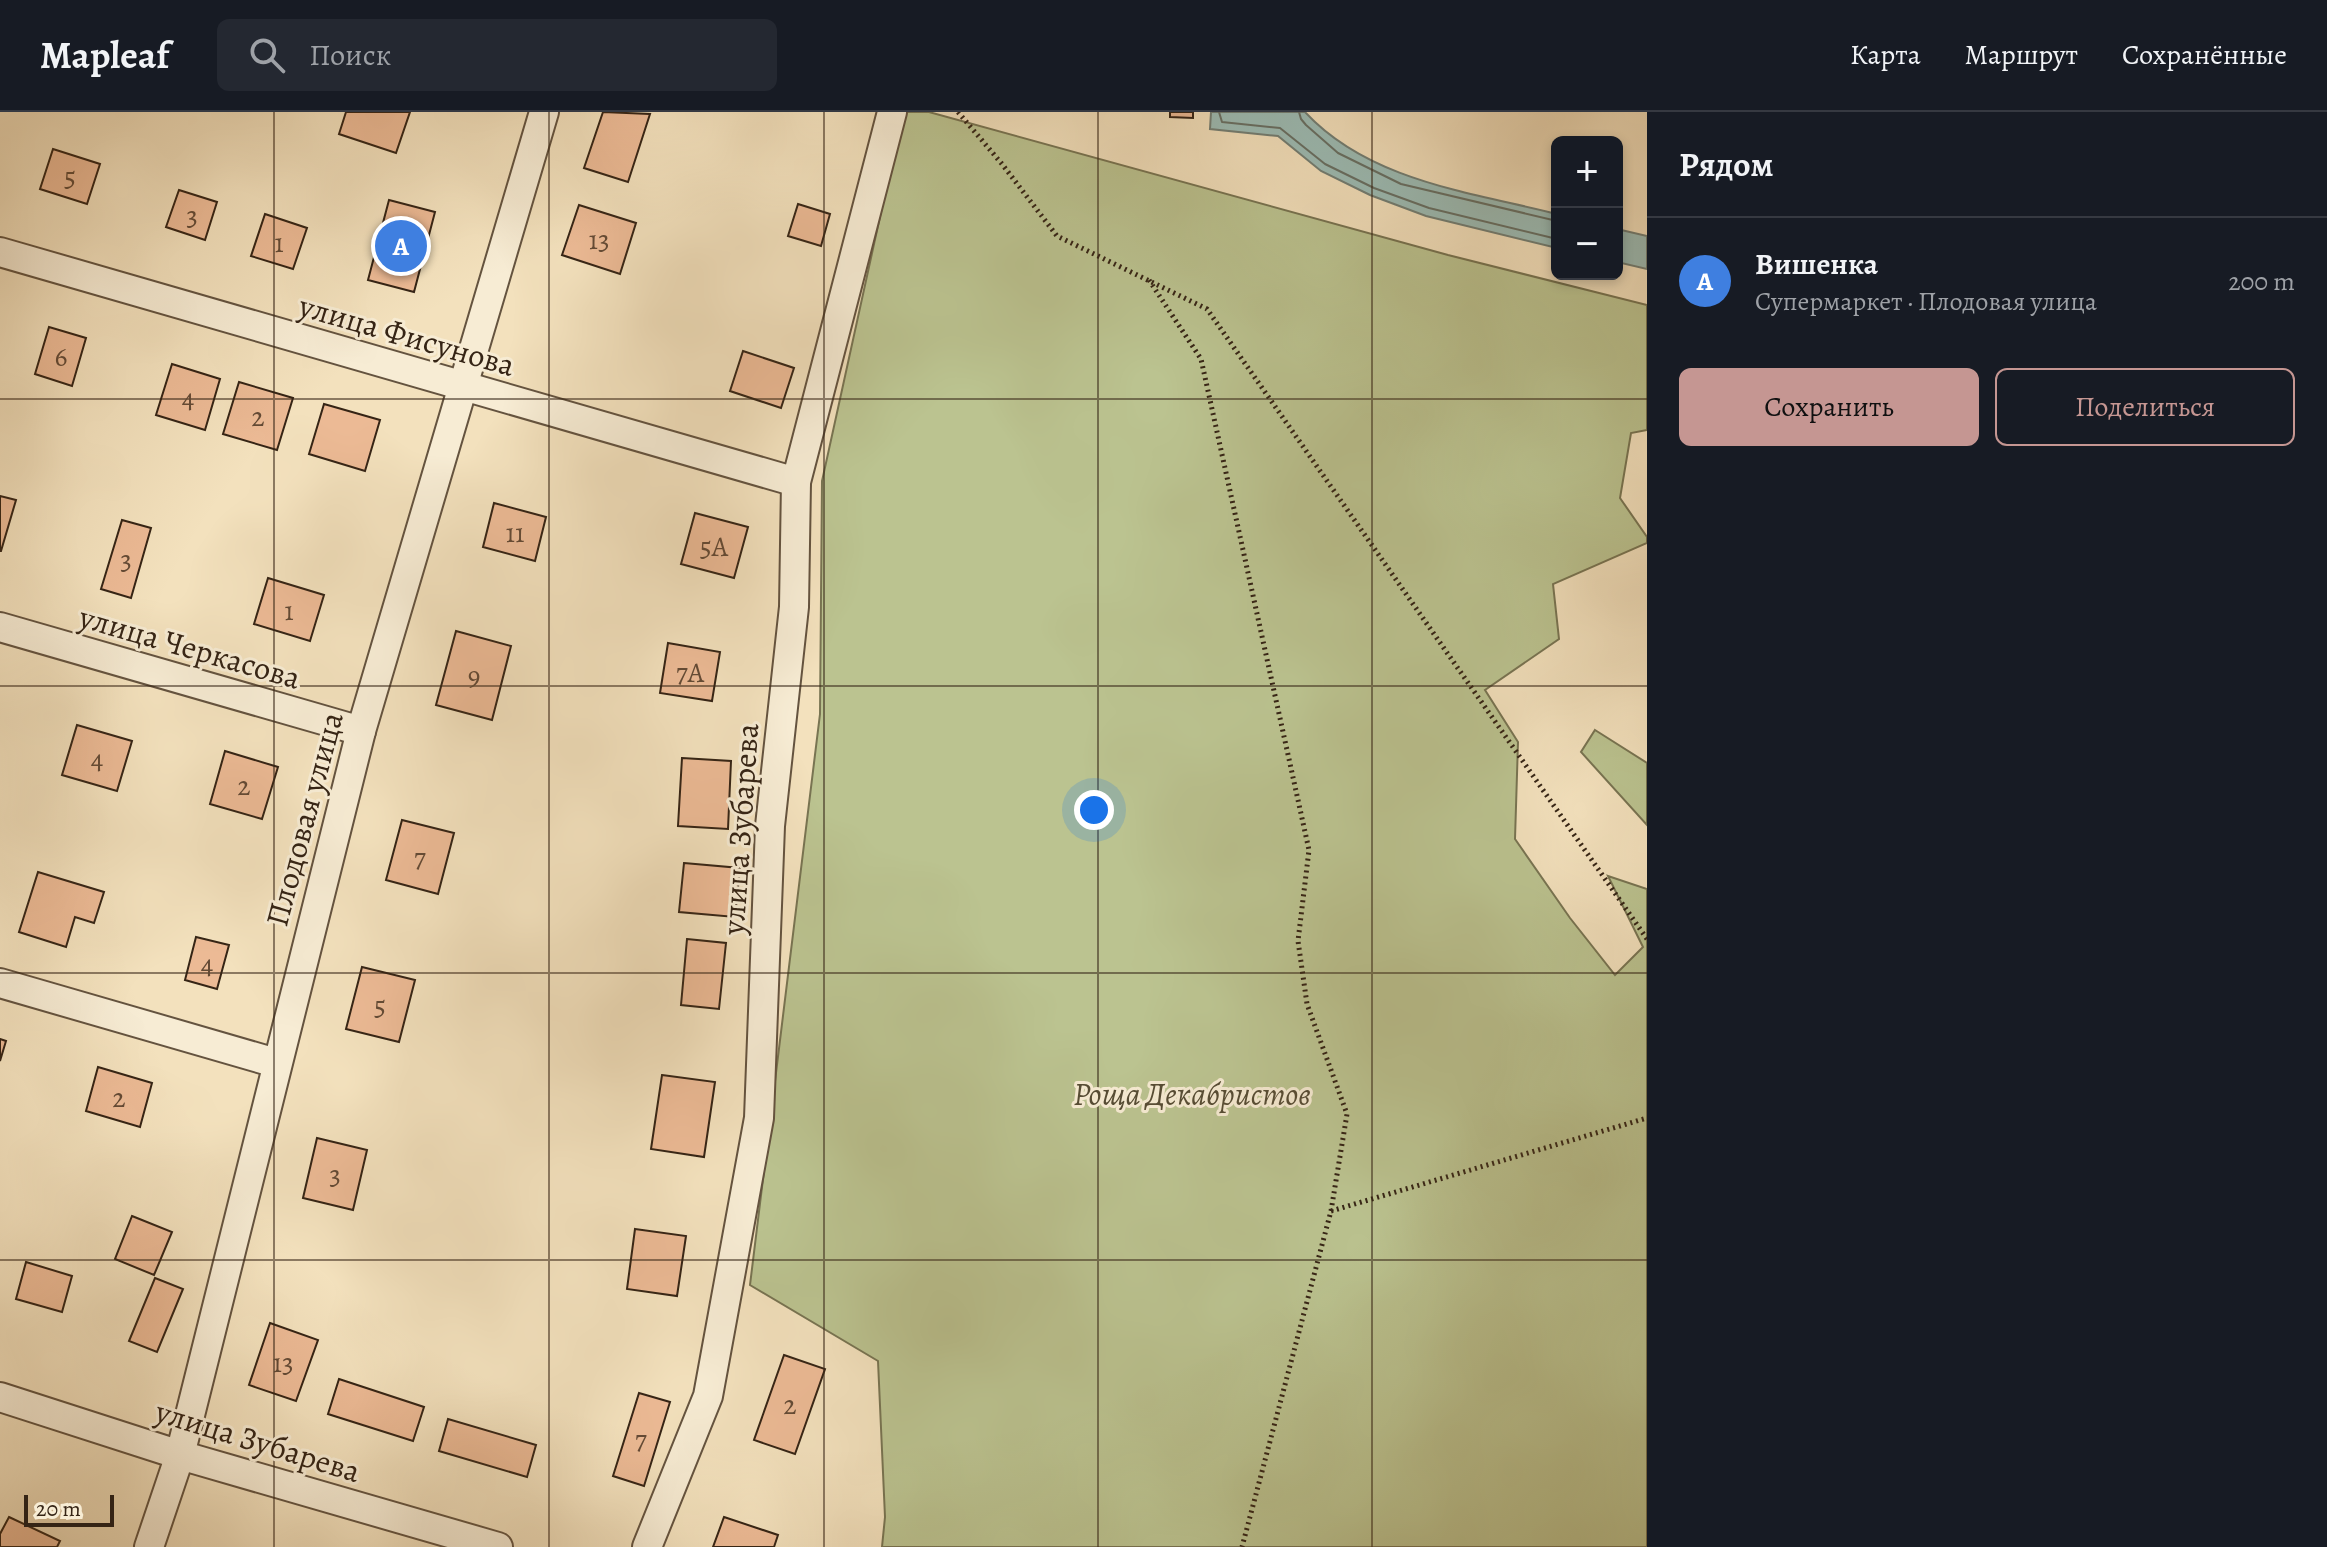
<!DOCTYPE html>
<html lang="ru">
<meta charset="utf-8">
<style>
body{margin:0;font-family:Alegreya,serif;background:#242831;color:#f1f3f6}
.controls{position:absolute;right:24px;top:24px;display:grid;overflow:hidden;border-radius:12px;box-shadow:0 4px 12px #0003}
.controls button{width:72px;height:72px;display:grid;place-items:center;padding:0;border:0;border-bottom:2px solid #363941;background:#171b24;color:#f1f3f6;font:40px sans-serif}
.scale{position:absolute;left:24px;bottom:20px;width:90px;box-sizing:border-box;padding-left:8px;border:4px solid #352415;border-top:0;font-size:22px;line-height:28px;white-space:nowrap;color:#352415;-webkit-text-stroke:6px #f7ecd4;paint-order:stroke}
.you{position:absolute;left:1094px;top:698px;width:28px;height:28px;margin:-20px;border:6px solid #fff;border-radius:50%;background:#1a73e8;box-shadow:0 0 0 12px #1a73e833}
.badge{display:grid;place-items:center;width:52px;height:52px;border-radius:50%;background:#c59692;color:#fff;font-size:26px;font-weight:700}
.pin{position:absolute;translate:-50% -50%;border:4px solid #fff;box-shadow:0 2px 8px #0006}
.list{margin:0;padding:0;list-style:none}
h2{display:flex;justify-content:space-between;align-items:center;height:104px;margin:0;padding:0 32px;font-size:34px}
h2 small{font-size:26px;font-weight:400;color:#9ea1a6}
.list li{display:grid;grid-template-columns:52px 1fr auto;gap:24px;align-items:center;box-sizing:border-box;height:128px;padding:0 32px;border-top:2px solid #363941}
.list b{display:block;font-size:30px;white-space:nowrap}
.list p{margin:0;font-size:26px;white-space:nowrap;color:#9ea1a6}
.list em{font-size:26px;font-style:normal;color:#9ea1a6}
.actions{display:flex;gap:16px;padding:24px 32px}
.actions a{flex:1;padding:18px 0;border:2px solid #c59692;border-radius:12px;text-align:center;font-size:28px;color:#c59692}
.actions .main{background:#c59692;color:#111}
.icon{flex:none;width:44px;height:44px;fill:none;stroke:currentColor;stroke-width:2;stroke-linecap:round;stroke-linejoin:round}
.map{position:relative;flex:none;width:1647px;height:1435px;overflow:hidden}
header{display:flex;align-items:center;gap:48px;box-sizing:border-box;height:112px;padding:0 40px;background:#171b24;border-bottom:2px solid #363941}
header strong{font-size:38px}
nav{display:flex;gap:44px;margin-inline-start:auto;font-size:28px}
.search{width:560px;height:72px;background:#242831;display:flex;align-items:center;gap:20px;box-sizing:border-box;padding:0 28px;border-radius:12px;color:#9ea1a6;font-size:30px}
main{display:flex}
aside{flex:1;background:#171b24}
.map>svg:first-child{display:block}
.green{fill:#bbc390;stroke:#787452;stroke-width:2}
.water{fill:#9cbcb5;stroke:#737f75;stroke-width:2}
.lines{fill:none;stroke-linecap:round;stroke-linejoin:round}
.shore{stroke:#687065;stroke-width:2}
.building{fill:#ecba95;stroke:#352415;stroke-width:2}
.minor-casing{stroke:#64533f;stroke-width:32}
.path{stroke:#352415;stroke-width:5;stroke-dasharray:2 4;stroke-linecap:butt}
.minor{stroke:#f7ecd4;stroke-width:28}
.grid{fill:none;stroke:#352415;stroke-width:2;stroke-opacity:0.55}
.labels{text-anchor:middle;stroke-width:6;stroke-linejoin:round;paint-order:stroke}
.number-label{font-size:28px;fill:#634a35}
.street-label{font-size:32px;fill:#352415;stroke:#f7ecd4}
.park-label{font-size:32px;font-style:italic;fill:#564c34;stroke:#f7ecd4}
</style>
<header>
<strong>Mapleaf</strong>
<div class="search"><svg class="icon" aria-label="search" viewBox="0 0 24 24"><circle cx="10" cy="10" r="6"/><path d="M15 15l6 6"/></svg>Поиск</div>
<nav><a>Карта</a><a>Маршрут</a><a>Сохранённые</a></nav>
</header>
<main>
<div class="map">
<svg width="1647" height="1435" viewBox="0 0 1647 1435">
<rect width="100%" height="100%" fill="#f3e1bd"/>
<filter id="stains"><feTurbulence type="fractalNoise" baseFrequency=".0025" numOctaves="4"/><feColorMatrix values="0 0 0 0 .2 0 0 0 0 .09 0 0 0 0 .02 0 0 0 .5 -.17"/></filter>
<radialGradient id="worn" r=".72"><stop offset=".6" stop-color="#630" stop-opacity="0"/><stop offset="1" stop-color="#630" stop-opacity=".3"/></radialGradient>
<!-- green -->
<g class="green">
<polygon points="903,0 929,0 1448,143 1647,193 1647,318 1631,321 1620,386 1647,425 1647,431 1553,472 1559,527 1485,578 1518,630 1515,727 1570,806 1615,863 1643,835 1608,764 1647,777 1647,1435 882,1435 885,1405 878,1249 750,1173 820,602 822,369"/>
<polygon points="1595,618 1647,651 1647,713 1581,640"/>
</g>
<!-- water -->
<g class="water">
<path d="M1211 0H1305C1369 69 1470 80 1557 102V136L1426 104 1370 83 1321 59 1278 24 1210 17Z"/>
<polygon points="1617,117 1647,124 1647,157 1617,150"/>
</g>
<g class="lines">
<!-- shore -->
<g class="shore">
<polyline points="1219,0 1222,10 1280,16 1325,52 1374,76 1429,96 1557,127"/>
<polyline points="1299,0 1301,7 1306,13 1338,41 1401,72 1557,109"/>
</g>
</g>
<!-- building -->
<g class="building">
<polygon points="346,0 410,0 396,41 339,22"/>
<polygon points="603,0 650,2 628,70 584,56"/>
<polygon points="1170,0 1193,0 1193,6 1170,5"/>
<polygon points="53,37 100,52 87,92 40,77"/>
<polygon points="179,78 217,90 205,128 166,115"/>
<polygon points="389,88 435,100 414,180 368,168"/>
<polygon points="798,92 830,102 821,134 788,124"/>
<polygon points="579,93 636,111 620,162 562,143"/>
<polygon points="265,102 307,116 293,157 251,144"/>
<polygon points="49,215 86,226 72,274 35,262"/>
<polygon points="743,239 794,256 781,296 730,279"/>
<polygon points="172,252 220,267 205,318 156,303"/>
<polygon points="239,270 293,286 277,338 223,322"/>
<polygon points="324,292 380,308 365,359 309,342"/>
<polygon points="0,384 16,388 1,439 0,439"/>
<polygon points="494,391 546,405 535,449 483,435"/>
<polygon points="695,401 748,415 734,466 681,452"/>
<polygon points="122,408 151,416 131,486 101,477"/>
<polygon points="268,466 324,483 310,529 254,512"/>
<polygon points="456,519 511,534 492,608 436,593"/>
<polygon points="668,531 720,540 712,589 660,581"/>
<polygon points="77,613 132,629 117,679 62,663"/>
<polygon points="225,639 278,655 262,707 210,692"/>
<polygon points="682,646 731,649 728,717 678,714"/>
<polygon points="402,708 454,721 438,782 386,768"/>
<polygon points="684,751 740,756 735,805 679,800"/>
<polygon points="38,760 104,780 94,811 75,805 66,835 19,820"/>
<polygon points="196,825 229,833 217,877 185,868"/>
<polygon points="687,827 726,831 719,897 681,893"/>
<polygon points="362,855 415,868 399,930 346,917"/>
<polygon points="0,927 6,929 0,949"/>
<polygon points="98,955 152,971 140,1015 86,999"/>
<polygon points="662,963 715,970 704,1045 651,1037"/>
<polygon points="317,1026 367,1038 353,1098 303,1086"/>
<polygon points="132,1104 172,1120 154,1163 115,1147"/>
<polygon points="635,1117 686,1124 677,1184 627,1177"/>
<polygon points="26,1150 72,1164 62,1200 16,1187"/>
<polygon points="155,1166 183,1177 157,1240 129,1229"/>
<polygon points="270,1211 318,1228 296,1289 249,1273"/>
<polygon points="784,1243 825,1257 795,1342 754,1328"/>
<polygon points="339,1267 424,1295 413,1329 328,1302"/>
<polygon points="639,1281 670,1290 644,1374 613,1364"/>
<polygon points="448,1307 536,1333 527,1365 439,1339"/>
<polygon points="9,1405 60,1429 57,1435 0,1435 0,1422"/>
<polygon points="724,1405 778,1423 774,1435 713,1435"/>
</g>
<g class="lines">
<!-- minor casing -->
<g class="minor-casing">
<g id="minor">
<polyline points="0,140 796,370"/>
<polyline points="0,515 361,619"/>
<polyline points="0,871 276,951"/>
<polyline points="0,1285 180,1343 498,1435"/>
<polyline points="149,1435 180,1343 361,619 544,0"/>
<polyline points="647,1435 708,1284 759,1006 770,714 794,495 796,370 892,0"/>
</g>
</g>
<!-- path -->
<g class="path">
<polyline points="958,0 1002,52 1057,124 1207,197 1647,827"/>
<polyline points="1149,168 1201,247 1309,738 1298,829 1307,892 1347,1002 1331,1099 1242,1435"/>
<polyline points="1331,1099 1647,1006"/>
</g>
<!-- minor -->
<use href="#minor" class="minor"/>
</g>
<!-- grid -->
<path class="grid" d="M274 0V1435M549 0V1435M824 0V1435M1098 0V1435M1372 0V1435M0 287H1647M0 574H1647M0 861H1647M0 1148H1647"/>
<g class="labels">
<!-- number labels -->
<g class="number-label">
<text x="70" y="74">5</text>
<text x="192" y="113">3</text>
<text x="599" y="137">13</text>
<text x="279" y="140">1</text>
<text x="61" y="254">6</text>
<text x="188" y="295">4</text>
<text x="258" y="314">2</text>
<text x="515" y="430">11</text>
<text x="714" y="444">5А</text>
<text x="126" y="457">3</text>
<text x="289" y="508">1</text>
<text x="690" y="570">7А</text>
<text x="474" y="573">9</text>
<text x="97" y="656">4</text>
<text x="244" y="683">2</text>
<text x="420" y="755">7</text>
<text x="207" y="861">4</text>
<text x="380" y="903">5</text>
<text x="119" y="995">2</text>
<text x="335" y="1072">3</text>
<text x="283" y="1260">13</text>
<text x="790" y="1302">2</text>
<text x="641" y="1337">7</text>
</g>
<!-- street labels -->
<g class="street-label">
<text transform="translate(407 223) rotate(16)" y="11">улица Фисунова</text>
<text transform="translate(190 535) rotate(16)" y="11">улица Черкасова</text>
<text transform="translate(304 707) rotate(-75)" y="11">Плодовая улица</text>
<text transform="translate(740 717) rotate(-86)" y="11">улица Зубарева</text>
<text transform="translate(258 1329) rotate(17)" y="11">улица Зубарева</text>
</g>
<!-- park labels -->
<g class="park-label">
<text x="1192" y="993">Роща Декабристов</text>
</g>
</g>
<rect width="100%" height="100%" filter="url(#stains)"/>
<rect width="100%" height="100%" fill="url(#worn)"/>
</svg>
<div class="controls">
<button>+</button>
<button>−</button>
</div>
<div class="scale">20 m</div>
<div class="you"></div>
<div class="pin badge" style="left:401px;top:134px;background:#3f7fe0">A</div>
</div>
<aside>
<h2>Рядом<small></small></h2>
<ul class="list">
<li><span class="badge" style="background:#3f7fe0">A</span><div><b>Вишенка</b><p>Супермаркет · Плодовая улица</p></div><em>200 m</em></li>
</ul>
<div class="actions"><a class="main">Сохранить</a><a>Поделиться</a></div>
</aside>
</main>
